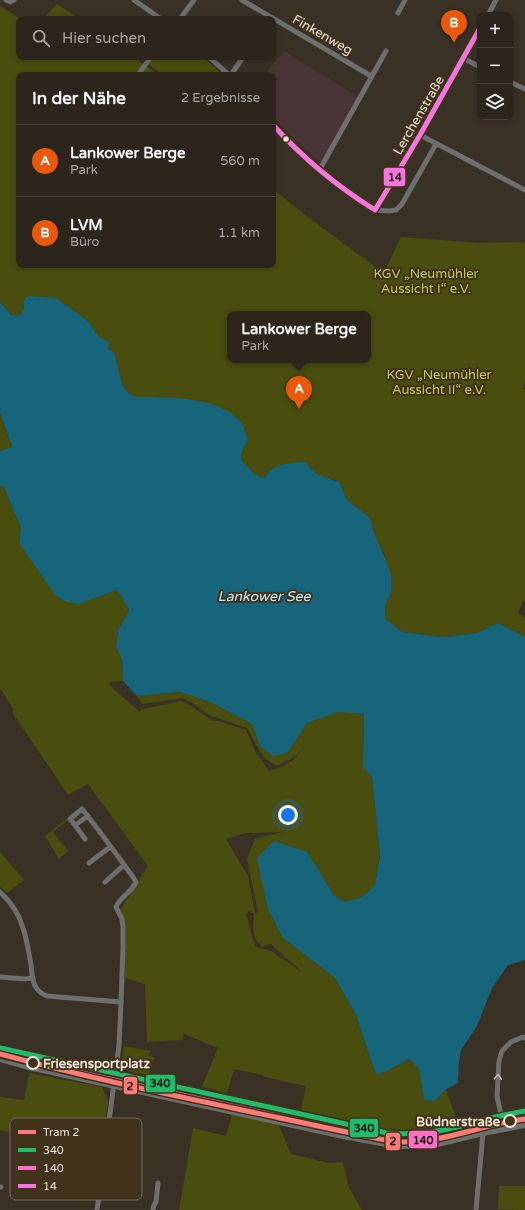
<!DOCTYPE html>
<html lang="de">
<meta charset="utf-8">
<style>
body{margin:0;font-family:"Varela Round",sans-serif;background:#373128;color:#f1f3f6}
.controls{position:absolute;right:12px;top:12px;display:grid;overflow:hidden;border-radius:8px;box-shadow:0 2px 6px #0003}
.controls button{width:36px;height:36px;display:grid;place-items:center;padding:0;border:0;border-bottom:1px solid #47423a;background:#2b251b;color:#f1f3f6;font:20px sans-serif}
.you{position:absolute;left:288px;top:815px;width:14px;height:14px;margin:-10px;border:3px solid #fff;border-radius:50%;background:#1a73e8;box-shadow:0 0 0 6px #1a73e833}
.badge{display:grid;place-items:center;width:26px;height:26px;border-radius:50%;background:#ea580c;color:#fff;font-size:13px;font-weight:700}
.pin{position:absolute;translate:-50% -33px;filter:drop-shadow(0 1px 2px #0008)}
.pin::after{content:'';position:absolute;top:21px;width:14px;height:12px;background:inherit;clip-path:polygon(0 0,100% 0,50% 100%)}
.popup{position:absolute;left:227px;top:311px;width:144px;height:52px;box-sizing:border-box;display:grid;place-content:center;border-radius:8px;background:#2b251b;filter:drop-shadow(0 1px 3px #0005);font-size:13px;white-space:nowrap;color:#a6a5a3}
.popup b{font-size:15px;color:#f1f3f6}
.popup::after{content:'';position:absolute;left:50%;top:100%;margin-left:-8px;border:8px solid transparent;border-top-color:#2b251b}
.list{margin:0;padding:0;list-style:none}
h2{display:flex;justify-content:space-between;align-items:center;height:52px;margin:0;padding:0 16px;font-size:17px}
h2 small{font-size:13px;font-weight:400;color:#a6a5a3}
.list li{display:grid;grid-template-columns:26px 1fr auto;gap:12px;align-items:center;box-sizing:border-box;height:72px;padding:0 16px;border-top:1px solid #47423a}
.list b{display:block;font-size:15px;white-space:nowrap}
.list p{margin:0;font-size:13px;white-space:nowrap;color:#a6a5a3}
.list em{font-size:13px;font-style:normal;color:#a6a5a3}
.icon{flex:none;width:22px;height:22px;fill:none;stroke:currentColor;stroke-width:2;stroke-linecap:round;stroke-linejoin:round}
.map{position:relative;flex:none;width:525px;height:1210px;overflow:hidden}
.search{position:absolute;background:#2b251b;box-shadow:0 2px 6px #0003;left:16px;top:16px;width:260px;height:44px;display:flex;align-items:center;gap:10px;box-sizing:border-box;padding:0 14px;border-radius:8px;color:#a6a5a3;font-size:15px}
.panel{position:absolute;background:#2b251b;box-shadow:0 2px 6px #0003;left:16px;top:72px;width:260px;height:196px;border-radius:8px}
.map>svg:first-child{display:block}
.education{fill:#493535}
.green{fill:#494e0f;fill-rule:evenodd}
.water{fill:#16657a}
.lines{fill:none;stroke-linecap:round;stroke-linejoin:round}
.minor{stroke:#6d6f6f;stroke-width:5}
.tertiary{stroke:#6d6f6f;stroke-width:6}
.bus-1-casing{stroke:#41321c;stroke-width:8}
.bus-2-casing{stroke:#41321c;stroke-width:8}
.bus-3-casing{stroke:#41321c;stroke-width:8}
.bus-1{stroke:#20bc6c;stroke-width:5}
.bus-2{stroke:#ff6dc4;stroke-width:5}
.bus-3{stroke:#f476da;stroke-width:5}
.tram-1-casing{stroke:#41321c;stroke-width:8}
.tram-1{stroke:#fb7c76;stroke-width:5}
.oneway{stroke:#c0bbb2}
.bus-dot{fill:#ede4d6;stroke:#41321c;stroke-width:1.5}
.stop-dot{fill:#41321c;stroke:#ede4d6;stroke-width:2}
.labels{text-anchor:middle;stroke-width:4;stroke-linejoin:round;paint-order:stroke}
.street-label{font-size:13px;fill:#ede4d6;stroke:#41321c}
.park-label{font-size:13px;fill:#bdc959;stroke:#41321c}
.stop-label{font-size:13px;font-weight:bold;fill:#ede4d6;stroke:#41321c;text-anchor:start}
.water-label{font-size:14px;font-style:italic;fill:#bdecff;stroke:#41321c}
.key{fill:#41321c;stroke:#756754;stroke-width:1}
.key-label{font-size:11px;fill:#ede4d6}
.line-badge{stroke:#41321c;stroke-width:1.5}
.pale-badge-label{font-size:11px;text-anchor:middle;font-weight:bold;fill:#111}
</style>
<div class="map">
<svg width="525" height="1210" viewBox="0 0 525 1210">
<rect width="100%" height="100%" fill="#393124"/>
<!-- education -->
<polygon class="education" points="284,51 358,97 321,164 273,117 273,75 264,75"/>
<!-- green -->
<g class="green">
<polygon points="57,4 79,19 43,19"/>
<path d="M0 6 21 19H19V57H133L159 75H19V265H273V189L309 218 384 273 401 237 479 243 517 242 525 243V380L523 389 525 390V602L523 601 518 613 525 618V637L498 623 476 633 444 637 402 632 386 619 385 606 391 593 386 559 375 535 369 517 347 500 339 482C325 477 313 476 307 462 298 462 279 464 272 469 268 472 267 476 263 478 256 475 240 464 241 456 241 453 243 449 244 446L165 397H135L129 394 122 384 114 352 108 349 110 343 98 336 88 321 56 298H25C21 307 28 309 18 316 10 317 5 308 0 302ZM230 314H368V360H230Z"/>
<polygon points="154,57 203,57 223,75 163,75 148,64"/>
<polygon points="0,413 12,448 0,451"/>
<path d="M0 486 4 487 21 528 19 543 79 604 117 590 129 609 127 615 118 630 116 647 122 659 123 681 110 682 109 685 140 712 142 709 182 701 191 706 213 721H218L246 730 256 753 269 771C287 765 292 764 303 748L296 756 276 766 263 757 247 728 209 715 194 704 183 698 142 704 137 696 180 692 210 702 252 724 260 746 287 753 307 723 338 712 364 714 363 767 372 777 380 855 375 885 362 897 344 902 334 895 307 852 283 938 335 978 355 1013 372 1064 387 1071 409 1059 419 1068 424 1100 435 1101 446 1089 459 1127 395 1132 301 1110 306 1086 265 1077 263 1076 264 1074 263 1075 234 1069 227 1093 202 1087 218 1048 184 1034 182 1040 147 1042 145 984 125 978 123 927 119 912 148 866 88 784 68 795 12 712 14 710 0 688ZM282 832 255 839 247 859 258 912 255 913 248 876 226 839 245 833ZM249 911 252 913H254C253 924 251 939 262 946L271 944 302 972 271 951 255 947 246 914Z"/>
<polygon points="67,818 68,820 53,832 68,851 59,859 45,836"/>
<polygon points="0,852 24,880 7,893 0,887"/>
<path d="M124 1046 150 1051 149 1056 154 1057 149 1075C139 1073 127 1074 121 1065Z"/>
<polygon points="29,1073 102,1087 108,1101 95,1197 12,1186 19,1134 0,1130 0,1097 24,1100"/>
<polygon points="233,1111 277,1121 291,1154 329,1163 343,1162 349,1188 362,1210 179,1210 193,1128 226,1136"/>
<polygon points="499,1186 525,1186 525,1210 498,1209"/>
</g>
<!-- water -->
<path class="water" d="M29 296 56 298 88 321 98 336 110 343 108 349 114 352 122 384 129 394 136 397C164 397 222 396 241 423 244 427 247 434 247 440 246 447 238 454 242 461 243 463 246 465 248 467 253 473 256 475 263 478 267 476 268 472 272 469 281 463 296 462 307 462 313 476 325 477 339 482L347 500 369 517 375 535 386 560 391 576V593L385 606 386 619 402 632 444 637 476 633 498 623 525 637V960L508 965 492 988 477 1026 461 1050 459 1062 458 1083 446 1089 435 1101 424 1100 419 1069 409 1059 387 1071 377 1075 372 1064 355 1013 335 978 283 938 268 909 257 858 274 841 307 852 334 895 344 902 362 897 375 885 380 856 372 777 363 767 364 714 338 712 307 723 287 753 273 756 260 746 252 724 210 702 180 692 137 696 123 681 122 659 116 647 118 630 127 615 129 609 117 590 79 604 67 602 55 595 19 543 21 528 4 487 0 486V451L12 447 0 413V302L11 315 18 316C28 309 21 307 25 298Z"/>
<g class="lines">
<!-- minor -->
<g class="minor">
<polyline points="6,0 10,2 14,0"/>
<polyline points="134,0 161,19"/>
<polyline points="242,0 371,76"/>
<polyline points="398,13 405,0"/>
<polyline points="488,15 496,0"/>
<polyline points="180,19 194,0"/>
<polyline points="209,57 229,75"/>
<polyline points="463,58 480,67"/>
<polyline points="138,75 151,57"/>
<polyline points="231,75 243,57"/>
<polyline points="510,82 525,89"/>
<polyline points="273,125 292,146 356,198 368,207 375,210 389,211 396,210 402,204 436,144"/>
<polyline points="420,135 525,190"/>
<polyline points="320,169 386,51"/>
<polyline points="375,210 420,135 480,28"/>
<path d="M88 816 75 825 70 819 82 809C100 831 116 854 133 877L136 882C132 892 120 897 116 907L122 919 123 927V947L121 1002"/>
<polyline points="75,825 85,839"/>
<polyline points="89,863 110,847"/>
<polyline points="105,882 124,865"/>
<path d="M0 892C11 902 19 914 23 928 27 940 29 953 31 965 32 972 32 980 35 986 38 991 42 994 47 996L121 1002 119 1046 97 1210"/>
<polyline points="0,977 25,979 33,978"/>
<polyline points="501,1115 497,1096 499,1061 502,1051 511,1042 523,1037 525,1038"/>
<polyline points="0,1187 1,1187"/>
<polyline points="153,1210 154,1205 156,1202 158,1183"/>
<polyline points="476,1210 483,1133 479,1121"/>
</g>
<!-- tertiary -->
<g class="tertiary">
<path d="M0 1048 387 1133C404 1135 420 1135 437 1132 467 1127 495 1115 525 1111"/>
<polyline points="0,1059 29,1067 343,1136 397,1146 429,1146 483,1133 525,1125"/>
</g>
<!-- bus-1 casing -->
<g class="bus-1-casing">
<path id="bus-1" d="M0 1048 387 1133C439 1138 476 1119 525 1111"/>
</g>
<!-- bus-2 casing -->
<g class="bus-2-casing">
<path id="bus-2" d="M0 1055 386 1140C439 1145 475 1126 525 1118"/>
</g>
<!-- bus-3 casing -->
<g class="bus-3-casing">
<path id="bus-3" d="M273 125C302 157 338 187 375 210L420 135 480 28"/>
</g>
<!-- bus-1 -->
<use href="#bus-1" class="bus-1"/>
<!-- bus-2 -->
<use href="#bus-2" class="bus-2"/>
<!-- bus-3 -->
<use href="#bus-3" class="bus-3"/>
<!-- tram-1 casing -->
<g class="tram-1-casing">
<path id="tram-1" d="M0 1054C92 1079 186 1098 280 1118 305 1123 331 1129 356 1134 372 1137 388 1142 404 1142 447 1142 483 1124 525 1119"/>
</g>
<!-- tram-1 -->
<use href="#tram-1" class="tram-1"/>
</g>
<!-- one-way arrows -->
<defs><path id="oneway-chevron" d="M-2-3.5L2.5 0L-2 3.5" fill="none" stroke-width="1.6" stroke-linecap="round" stroke-linejoin="round"/></defs>
<use class="oneway" href="#oneway-chevron" transform="translate(498 1077) rotate(-86)"/>
<!-- markers -->
<circle class="bus-dot" cx="286" cy="139" r="3.5"/>
<g class="stop-dot">
<circle cx="33" cy="1063" r="6"/>
<circle cx="510" cy="1121" r="6"/>
</g>
<g class="labels">
<!-- street labels -->
<g class="street-label">
<text transform="translate(323 34) rotate(30)" y="5">Finkenweg</text>
<text transform="translate(418 115) rotate(-60)" y="5">Lerchenstraße</text>
</g>
<!-- park labels -->
<g class="park-label">
<text x="426" y="278">KGV „Neumühler<tspan x="426" dy="15">Aussicht I“ e.V.</tspan></text>
<text x="439" y="379">KGV „Neumühler<tspan x="439" dy="15">Aussicht II“ e.V.</tspan></text>
</g>
<!-- stop labels -->
<g class="stop-label">
<text x="43" y="1068">Friesensportplatz</text>
<text x="500" y="1126" text-anchor="end">Büdnerstraße</text>
</g>
<!-- water labels -->
<g class="water-label">
<text x="264" y="601">Lankower See</text>
</g>
</g>
<!-- legend -->
<rect x="10" y="1118" width="132" height="82" rx="6" class="key"/>
<rect x="18" y="1130" width="18" height="4" fill="#fb7c76"/>
<rect x="18" y="1148" width="18" height="4" fill="#20bc6c"/>
<rect x="18" y="1166" width="18" height="4" fill="#ff6dc4"/>
<rect x="18" y="1184" width="18" height="4" fill="#f476da"/>
<g class="key-label">
<text x="43" y="1136">Tram 2</text>
<text x="43" y="1154">340</text>
<text x="43" y="1172">140</text>
<text x="43" y="1190">14</text>
</g>
<g class="line-badge">
<rect x="383" y="167" width="23" height="20" rx="4" fill="#f476da"/>
<rect x="145" y="1074" width="31" height="19" rx="4" fill="#20bc6c"/>
<rect x="123" y="1076" width="15" height="19" rx="4" fill="#fb7c76"/>
<rect x="349" y="1118" width="30" height="20" rx="4" fill="#20bc6c"/>
<rect x="408" y="1130" width="30" height="19" rx="4" fill="#ff6dc4"/>
<rect x="385" y="1132" width="16" height="19" rx="4" fill="#fb7c76"/>
</g>
<g class="pale-badge-label">
<text x="395" y="181">14</text>
<text x="160" y="1087">340</text>
<text x="130" y="1090">2</text>
<text x="364" y="1132">340</text>
<text x="423" y="1144">140</text>
<text x="393" y="1145">2</text>
</g>
</svg>
<div class="controls">
<button>+</button>
<button>−</button>
<button><svg class="icon" aria-label="layers" viewBox="0 0 24 24"><path d="M12 4l9 5-9 5-9-5zM3 14l9 5 9-5"/></svg></button>
</div>
<div class="you"></div>
<div class="pin badge" style="left:299px;top:409px">A</div>
<div class="popup"><b>Lankower Berge</b>Park</div>
<div class="pin badge" style="left:454px;top:43px">B</div>
<div class="search"><svg class="icon" aria-label="search" viewBox="0 0 24 24"><circle cx="10" cy="10" r="6"/><path d="M15 15l6 6"/></svg>Hier suchen</div>
<section class="panel">
<h2>In der Nähe<small>2 Ergebnisse</small></h2>
<ul class="list">
<li><span class="badge">A</span><div><b>Lankower Berge</b><p>Park</p></div><em>560 m</em></li>
<li><span class="badge">B</span><div><b>LVM</b><p>Büro</p></div><em>1.1 km</em></li>
</ul>
</section>
</div>
